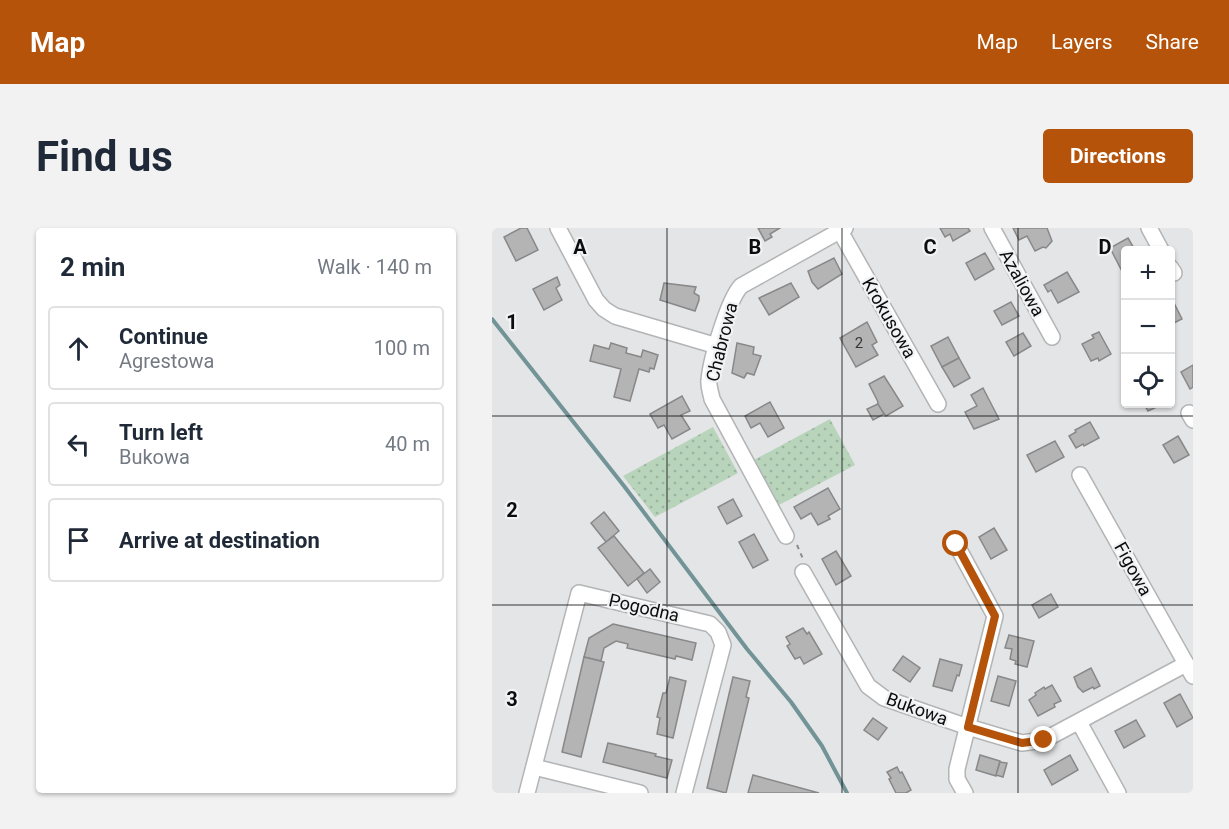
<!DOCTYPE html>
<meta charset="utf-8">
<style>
body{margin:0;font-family:Roboto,sans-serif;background:#f2f2f3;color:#1f2937}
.controls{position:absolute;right:18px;top:18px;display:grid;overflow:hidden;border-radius:6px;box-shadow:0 2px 4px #0004}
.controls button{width:54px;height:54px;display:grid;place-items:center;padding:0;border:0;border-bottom:2px solid #e0e1e3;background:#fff;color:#1f2937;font:30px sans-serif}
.stop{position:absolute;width:18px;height:18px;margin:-14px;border:4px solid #b45309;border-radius:50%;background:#fff}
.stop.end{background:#b45309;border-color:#fff;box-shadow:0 2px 6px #0008}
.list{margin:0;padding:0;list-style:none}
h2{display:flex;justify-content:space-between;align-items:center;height:78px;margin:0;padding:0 24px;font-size:26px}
h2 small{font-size:20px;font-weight:400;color:#747a83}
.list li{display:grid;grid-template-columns:39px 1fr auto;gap:18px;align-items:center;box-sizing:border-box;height:84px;margin:0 12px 12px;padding:0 12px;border:2px solid #e0e1e3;border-radius:6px}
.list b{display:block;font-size:22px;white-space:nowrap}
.list p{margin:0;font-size:20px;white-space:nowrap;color:#747a83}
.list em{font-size:20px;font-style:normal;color:#747a83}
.icon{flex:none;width:33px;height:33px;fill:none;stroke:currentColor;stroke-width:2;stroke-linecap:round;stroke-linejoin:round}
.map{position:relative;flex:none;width:701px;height:565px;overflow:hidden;border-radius:6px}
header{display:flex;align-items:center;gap:36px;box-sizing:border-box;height:84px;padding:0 30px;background:#b45309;color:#fff}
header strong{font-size:28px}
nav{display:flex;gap:33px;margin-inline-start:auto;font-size:21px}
.intro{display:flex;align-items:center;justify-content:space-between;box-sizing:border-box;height:144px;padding:0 36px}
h1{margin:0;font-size:42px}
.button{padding:15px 27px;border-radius:6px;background:#b45309;color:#fff;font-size:21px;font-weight:700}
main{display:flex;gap:36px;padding:0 36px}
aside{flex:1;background:#fff;border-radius:6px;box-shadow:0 2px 4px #0004}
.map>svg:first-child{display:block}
.grass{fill:url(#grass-dots)}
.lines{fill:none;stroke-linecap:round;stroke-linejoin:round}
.stream{stroke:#729497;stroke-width:4}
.building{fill:#b4b4b5;stroke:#888889;stroke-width:1.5}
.minor-casing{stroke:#b3b4b5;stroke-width:18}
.path{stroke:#8c8c8d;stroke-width:2;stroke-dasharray:4.5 4.5;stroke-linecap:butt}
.minor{stroke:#fff;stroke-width:15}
.route{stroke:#b45309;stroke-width:8}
.grid{fill:none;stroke:#0d0d0e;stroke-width:1.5;stroke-opacity:0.55}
.labels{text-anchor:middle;stroke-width:4.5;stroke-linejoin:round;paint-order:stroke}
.number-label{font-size:15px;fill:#373738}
.street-label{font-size:18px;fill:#0d0d0e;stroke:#f1f2f3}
.grid-label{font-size:20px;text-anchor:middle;font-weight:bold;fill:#0d0d0e;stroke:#f1f2f3;stroke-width:4.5;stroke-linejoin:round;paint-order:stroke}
</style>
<header>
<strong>Map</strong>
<nav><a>Map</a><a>Layers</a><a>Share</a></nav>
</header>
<div class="intro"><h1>Find us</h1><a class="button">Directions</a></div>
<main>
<aside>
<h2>2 min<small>Walk · 140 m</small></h2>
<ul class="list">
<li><svg class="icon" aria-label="ahead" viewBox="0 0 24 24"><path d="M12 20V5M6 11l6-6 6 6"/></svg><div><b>Continue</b><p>Agrestowa</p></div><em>100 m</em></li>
<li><svg class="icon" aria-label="left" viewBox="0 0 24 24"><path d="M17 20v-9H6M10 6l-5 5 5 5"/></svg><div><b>Turn left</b><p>Bukowa</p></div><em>40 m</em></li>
<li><svg class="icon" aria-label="arrive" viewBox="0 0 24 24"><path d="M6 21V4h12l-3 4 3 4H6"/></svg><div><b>Arrive at destination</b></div></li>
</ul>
</aside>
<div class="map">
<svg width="701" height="565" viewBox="0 0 701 565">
<defs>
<pattern id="grass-dots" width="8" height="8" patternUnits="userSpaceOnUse" patternTransform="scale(1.5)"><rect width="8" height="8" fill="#b8d4bb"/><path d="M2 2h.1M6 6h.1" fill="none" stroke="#9db5a0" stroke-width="1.8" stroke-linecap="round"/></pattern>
</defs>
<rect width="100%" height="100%" fill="#e4e5e6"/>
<!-- grass -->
<g class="grass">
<polygon points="338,191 363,237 287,277 262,232"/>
<polygon points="221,199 246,245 163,289 131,248"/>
</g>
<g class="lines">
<!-- stream -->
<polyline class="stream" points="0,91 132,258 255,421 299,474 330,518 355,565"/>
</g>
<!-- building -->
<g class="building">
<polygon points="29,0 35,0 46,22 24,33 12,9"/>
<polygon points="266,0 288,0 278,6 280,9 273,13"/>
<polygon points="448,0 476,0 478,3 461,13 458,6 453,9"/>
<polygon points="521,0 555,0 560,13 554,20 551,19 543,23 535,8 527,12"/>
<polygon points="636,10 643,22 634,22 634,44 631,45 618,20"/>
<polygon points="493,25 502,41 483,52 474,35"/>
<polygon points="342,30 350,46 326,61 320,54 316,43"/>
<polygon points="575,44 587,64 566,75 559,62 556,64 552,57"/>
<polygon points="65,49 68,57 64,60 70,72 52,82 41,61"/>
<polygon points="172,55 204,59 202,65 207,68 207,72 203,83 168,72"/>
<polygon points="299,55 307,69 277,87 267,70"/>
<polygon points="519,74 527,88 510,97 502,83"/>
<polygon points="682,75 690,91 678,97 678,77"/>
<polygon points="375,94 385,114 380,117 386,127 364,139 348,110"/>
<polygon points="607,104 619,126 607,133 606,130 599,133 590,116 602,110 600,107"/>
<polygon points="531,105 539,118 522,128 514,114"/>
<polygon points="456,109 467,130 450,139 439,118"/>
<polygon points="119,115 135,120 134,125 149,129 151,122 166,127 162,141 158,140 157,144 147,141 138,173 122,169 129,141 98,133 102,117 117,121"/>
<polygon points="245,115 262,119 261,126 269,128 262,147 255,145 252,150 240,145"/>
<polygon points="467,130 478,150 462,159 450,139"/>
<polygon points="701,137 701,159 698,161 689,144"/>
<polygon points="392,148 411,178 394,188 385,177 386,174 377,156"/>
<polygon points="491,160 507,191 482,201 473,184 485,178 479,167"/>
<polygon points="190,168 198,183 189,187 198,201 180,211 172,197 166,200 158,186"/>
<polygon points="278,174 292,200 276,209 268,195 259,200 253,188"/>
<polygon points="386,176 392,186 381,192 375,181"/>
<polygon points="652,176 671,176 656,183"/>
<polygon points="598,194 607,210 592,218 591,216 584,220 577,208 584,204 583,202"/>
<polygon points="686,208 697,227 682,235 671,217"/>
<polygon points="563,213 572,229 544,244 535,227"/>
<polygon points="336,260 348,281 336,288 338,291 326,297 319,285 309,291 302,279"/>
<polygon points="241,271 250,288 235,296 226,279"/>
<polygon points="112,284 127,303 114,314 99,295"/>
<polygon points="502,300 515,322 499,331 487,309"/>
<polygon points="262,306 276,332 261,340 247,314"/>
<polygon points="122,308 152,345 136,358 106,320"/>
<polygon points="344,323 359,348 344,357 330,331"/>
<polygon points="158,341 168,354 155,365 145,351"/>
<polygon points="559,366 566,379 547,390 540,377"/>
<polygon points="121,396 204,415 200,432 184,428 183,431 135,420 136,416 124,413 112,420 109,433 92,429 97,410"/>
<polygon points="311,400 315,406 317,404 330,426 312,436 308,429 303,431 295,418 298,416 294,409"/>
<polygon points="517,407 542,413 535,439 523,436 524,433 518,431 520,421 513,420"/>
<polygon points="411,428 428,440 418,454 401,442"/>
<polygon points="92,429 112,434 89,529 70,524"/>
<polygon points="448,431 470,437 467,448 465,447 460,463 441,458"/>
<polygon points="599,440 608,458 602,461 601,459 591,464 586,459 582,449"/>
<polygon points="506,448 524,453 517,478 499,473"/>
<polygon points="178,449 194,453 181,510 165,506 168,490 165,489 171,465 174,465"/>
<polygon points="241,449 258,453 254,469 257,470 234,565 215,560"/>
<polygon points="560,457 569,473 562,476 563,479 546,488 537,472 544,467 543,465 552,459 553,461"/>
<polygon points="688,466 701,490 685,499 672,475"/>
<polygon points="381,490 395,500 386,512 372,502"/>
<polygon points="644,492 653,508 632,520 623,503"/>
<polygon points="116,515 164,526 163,528 180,532 175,550 111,534"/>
<polygon points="488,527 508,533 504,548 484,542"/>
<polygon points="578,527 586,542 560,557 552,542"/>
<polygon points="508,534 515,535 511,549 504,547"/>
<polygon points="405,539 408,545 410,544 419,562 414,565 404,565 397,551 399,550 395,544"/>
<polygon points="261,547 327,565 256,565"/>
</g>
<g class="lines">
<!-- minor casing -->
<g class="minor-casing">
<g id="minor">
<polyline points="66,0 104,72 112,81 123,88 225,118"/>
<polyline points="500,0 560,109"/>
<polyline points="657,0 669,22"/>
<polyline points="348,3 446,176"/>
<polyline points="678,39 682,45"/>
<polyline points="697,185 701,192"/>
<polyline points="588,247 701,448"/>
<path d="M294 308 220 171C219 165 216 158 217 152 219 131 236 72 249 58L353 0"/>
<polyline points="464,316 503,388 465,541 465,551 473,565"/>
<polyline points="311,344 376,458 392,470 476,499 530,515 552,512 694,436"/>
<polyline points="587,494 626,565"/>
<polyline points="42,539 148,565"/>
<polyline points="35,565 87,365 218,396 226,404 231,417 192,565"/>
</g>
</g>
<!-- path -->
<polyline class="path" points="305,317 311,331"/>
<!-- minor -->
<use href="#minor" class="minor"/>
</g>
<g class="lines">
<!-- route -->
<polyline class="route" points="464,316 503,388 476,499 530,515 552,512"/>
</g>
<!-- grid -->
<path class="grid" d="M175 0V565M350 0V565M526 0V565M0 188H701M0 377H701"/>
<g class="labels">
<!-- number labels -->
<g class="number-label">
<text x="367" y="120">2</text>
</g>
<!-- street labels -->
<g class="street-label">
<text transform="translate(530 55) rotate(61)" y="6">Azaliowa</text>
<text transform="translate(397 90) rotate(60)" y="6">Krokusowa</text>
<text transform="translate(230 114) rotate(-76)" y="6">Chabrowa</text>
<text transform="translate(641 341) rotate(61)" y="6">Figowa</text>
<text transform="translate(152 380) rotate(13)" y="6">Pogodna</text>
<text transform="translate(425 481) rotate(20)" y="6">Bukowa</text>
</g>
</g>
<g class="grid-label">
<text x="88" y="26">A</text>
<text x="263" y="26">B</text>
<text x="438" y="26">C</text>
<text x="613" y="26">D</text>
<text x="20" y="101">1</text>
<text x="20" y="289">2</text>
<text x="20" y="478">3</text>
</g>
</svg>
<div class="controls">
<button>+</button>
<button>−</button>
<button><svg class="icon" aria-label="locate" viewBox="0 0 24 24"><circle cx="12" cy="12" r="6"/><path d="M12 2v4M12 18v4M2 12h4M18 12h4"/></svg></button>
</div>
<div class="stop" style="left:464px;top:316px"></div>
<div class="stop end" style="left:552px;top:512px"></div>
</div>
</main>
